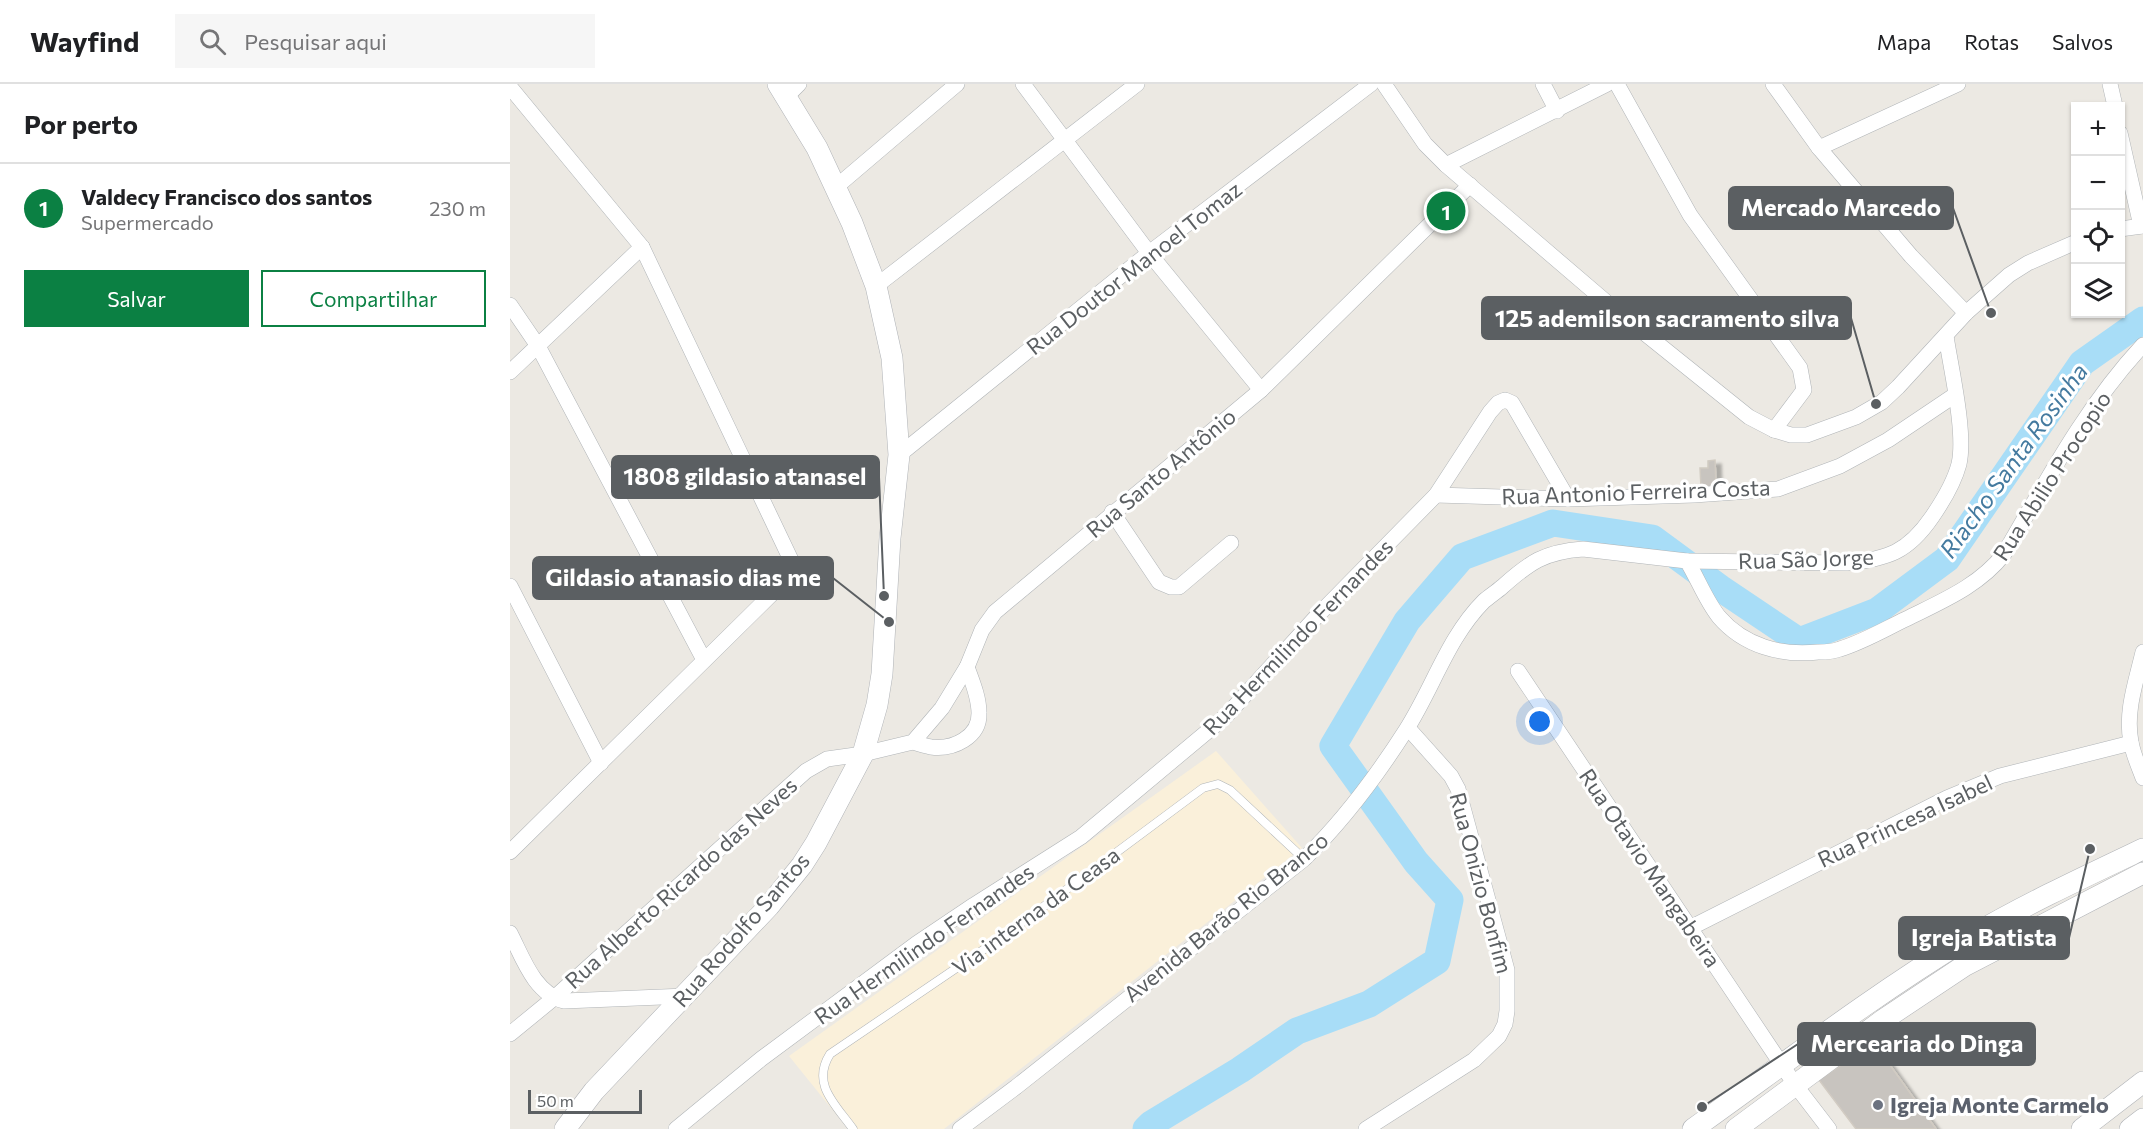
<!DOCTYPE html>
<html lang="pt">
<meta charset="utf-8">
<style>
body{margin:0;font-family:Commissioner,sans-serif;background:#f6f6f6;color:#202124}
.controls{position:absolute;right:18px;top:18px;display:grid;overflow:hidden;border-radius:0px;box-shadow:0 2px 4px #0004}
.controls button{width:54px;height:54px;display:grid;place-items:center;padding:0;border:0;border-bottom:2px solid #e0e0e0;background:#fff;color:#202124;font:30px sans-serif}
.scale{position:absolute;left:18px;bottom:15px;width:114px;box-sizing:border-box;padding-left:6px;border:3px solid #5b5f62;border-top:0;font-size:16px;line-height:21px;white-space:nowrap;color:#5b5f62;-webkit-text-stroke:4px #fff;paint-order:stroke}
.you{position:absolute;left:1030px;top:638px;width:21px;height:21px;margin:-15px;border:4px solid #fff;border-radius:50%;background:#1a73e8;box-shadow:0 0 0 9px #1a73e833}
.badge{display:grid;place-items:center;width:39px;height:39px;border-radius:50%;background:#0b8043;color:#fff;font-size:20px;font-weight:700}
.pin{position:absolute;translate:-50% -50%;border:3px solid #fff;box-shadow:0 2px 6px #0006}
.list{margin:0;padding:0;list-style:none}
h2{display:flex;justify-content:space-between;align-items:center;height:78px;margin:0;padding:0 24px;font-size:26px}
h2 small{font-size:20px;font-weight:400;color:#757577}
.list li{display:grid;grid-template-columns:39px 1fr auto;gap:18px;align-items:center;box-sizing:border-box;height:90px;padding:0 24px;border-top:2px solid #e0e0e0}
.list b{display:block;font-size:22px;white-space:nowrap}
.list p{margin:0;font-size:20px;white-space:nowrap;color:#757577}
.list em{font-size:20px;font-style:normal;color:#757577}
.actions{display:flex;gap:12px;padding:18px 24px}
.actions a{flex:1;padding:14px 0;border:2px solid #0b8043;border-radius:0px;text-align:center;font-size:21px;color:#0b8043}
.actions .main{background:#0b8043;color:#fff}
.icon{flex:none;width:33px;height:33px;fill:none;stroke:currentColor;stroke-width:2;stroke-linecap:round;stroke-linejoin:round}
.map{position:relative;flex:none;width:1633px;height:1045px;overflow:hidden}
header{display:flex;align-items:center;gap:36px;box-sizing:border-box;height:84px;padding:0 30px;background:#fff;border-bottom:2px solid #e0e0e0}
header strong{font-size:28px}
nav{display:flex;gap:33px;margin-inline-start:auto;font-size:21px}
.search{width:420px;height:54px;background:#f6f6f6;display:flex;align-items:center;gap:15px;box-sizing:border-box;padding:0 21px;border-radius:0px;color:#757577;font-size:22px}
main{display:flex}
aside{flex:1;background:#fff}
.map>svg:first-child{display:block}
.commercial{fill:#faf0da}
.lines{fill:none;stroke-linecap:round;stroke-linejoin:round}
.river{stroke:#a8ddf7;stroke-width:27}
.building{fill:#c8c4bf;stroke:#d1cbc2;stroke-width:1.5;filter:url(#shadow)}
.lane-casing{stroke:#b0b4b7;stroke-width:9}
.street-casing{stroke:#b0b4b7;stroke-width:16}
.secondary-casing{stroke:#b0b3b7;stroke-width:22}
.lane{stroke:#fff;stroke-width:8}
.street{stroke:#fff;stroke-width:15}
.secondary{stroke:#fff;stroke-width:21}
.worship-dot{fill:#6b7280;stroke:#fff;stroke-width:2}
.labels{text-anchor:middle;stroke-width:6;stroke-linejoin:round;paint-order:stroke}
.street-label{font-size:22px;fill:#5b5f62;stroke:#fff}
.worship-label{font-size:22px;font-weight:bold;fill:#5b616d;stroke:#fff;text-anchor:start}
.water-label{font-size:24px;font-style:italic;fill:#447a9f;stroke:#fff}
.leader{fill:none;stroke:#5b5f62;stroke-width:2}
.callout-dot{fill:#5b5f62;stroke:#fff;stroke-width:2}
.callout{fill:#5b5f62;stroke:#5b5f62;stroke-width:2}
.callout-label{font-size:24px;text-anchor:middle;font-weight:bold;fill:#fff}
</style>
<header>
<strong>Wayfind</strong>
<div class="search"><svg class="icon" aria-label="search" viewBox="0 0 24 24"><circle cx="10" cy="10" r="6"/><path d="M15 15l6 6"/></svg>Pesquisar aqui</div>
<nav><a>Mapa</a><a>Rotas</a><a>Salvos</a></nav>
</header>
<main>
<aside>
<h2>Por perto<small></small></h2>
<ul class="list">
<li><span class="badge">1</span><div><b>Valdecy Francisco dos santos</b><p>Supermercado</p></div><em>230 m</em></li>
</ul>
<div class="actions"><a class="main">Salvar</a><a>Compartilhar</a></div>
</aside>
<div class="map">
<svg width="1633" height="1045" viewBox="0 0 1633 1045">
<defs>
<filter id="shadow"><feDropShadow dx="6" dy="4" stdDeviation="1.5" flood-color="#0004"/></filter>
</defs>
<rect width="100%" height="100%" fill="#ece9e3"/>
<!-- commercial -->
<polygon class="commercial" points="706,667 792,764 434,1045 338,1045 279,972"/>
<g class="lines">
<!-- river -->
<polyline class="river" points="636,1045 641,1040 730,986 787,947 859,920 927,877 940,816 906,778 823,662 897,537 952,473 1043,439 1142,454 1210,504 1289,557 1367,527 1437,475 1572,279 1633,236"/>
</g>
<!-- building -->
<g class="building">
<polygon points="1205,376 1206,403 1191,404 1190,384 1198,384 1198,377"/>
<polygon points="1364,959 1426,1045 1346,1045 1309,996"/>
</g>
<g class="lines">
<!-- lane casing -->
<g class="lane-casing">
<path id="lane" d="M343 1045C325 1020 301 1000 320 970L498 849 693 704 708 700 720 706 794 775"/>
</g>
<!-- street casing -->
<g class="street-casing">
<g id="street">
<polyline points="513,0 639,169 751,306"/>
<polyline points="874,0 915,60 936,81 1102,223 1239,333 1264,346 1281,351 1297,351 1346,333 1372,318 1388,303 1456,229 1499,191 1518,179 1566,158"/>
<polyline points="1033,0 1047,27"/>
<polyline points="1107,0 1180,131 1290,284 1294,306 1264,346"/>
<polyline points="1263,0 1309,64 1401,172 1456,229"/>
<polyline points="1600,0 1605,22"/>
<polyline points="0,3 132,163 281,476 282,483 279,493 0,768"/>
<polyline points="276,13 289,0"/>
<polyline points="1610,49 1631,142"/>
<polyline points="1309,64 1448,0"/>
<polyline points="936,81 1097,0"/>
<polyline points="326,103 447,0"/>
<polyline points="1610,145 1633,142"/>
<polyline points="366,202 627,0"/>
<polyline points="0,221 28,262 194,576"/>
<polyline points="0,288 132,163"/>
<polyline points="389,371 639,169 861,0"/>
<polyline points="926,411 1058,415 1184,411 1268,405 1330,382 1378,356 1445,311"/>
<polyline points="602,428 649,498 661,503 669,503 721,459"/>
<path d="M1177 477 1337 479C1378 475 1398 468 1422 433 1433 417 1444 399 1449 380 1456 349 1441 285 1436 252"/>
<polyline points="0,502 91,679"/>
<path d="M1633 568C1626 598 1615 628 1621 658 1623 670 1629 683 1633 694"/>
<polyline points="1008,587 1286,1002 1319,1045"/>
<path d="M403 658C409 660 415 662 421 663 443 666 470 653 469 629 469 613 462 597 457 583"/>
<polyline points="1180,844 1437,714 1490,692 1621,659"/>
<path d="M0 849C13 874 24 909 54 917L176 912"/>
<polyline points="0,950 44,914 296,687 317,675 353,670 403,658 432,624 457,583 472,546 485,528 751,306 960,101"/>
<polyline points="166,1045 251,975 406,860 464,821 571,753 716,632 807,532 926,411 980,328 988,319 995,316 1002,319 1058,415"/>
<path d="M450 1045 506 1003 794 775C834 736 866 693 896 646 923 604 938 553 974 517 980 512 986 508 992 503 1020 478 1034 468 1073 465L1177 477C1188 495 1196 517 1209 533 1234 562 1271 572 1308 568 1315 568 1323 568 1330 565 1353 558 1375 545 1396 535 1432 517 1469 502 1494 470 1536 398 1576 322 1633 261"/>
<polyline points="856,1045 964,976 989,952 995,940 997,927 997,886 948,705 941,692 898,644"/>
</g>
</g>
<!-- secondary casing -->
<g class="secondary-casing">
<g id="secondary">
<polyline points="55,1045 84,1007 259,822 292,781 306,759 353,670 367,621 372,590 380,454 389,371 382,274 366,202 342,139 307,64 268,0"/>
<path d="M1183 1045C1274 980 1362 912 1458 854 1514 821 1574 793 1633 765"/>
<polyline points="1226,1045 1373,936 1454,882 1633,789"/>
<polyline points="1572,1045 1633,998"/>
<polyline points="1620,1045 1633,1035"/>
</g>
</g>
<!-- lane -->
<use href="#lane" class="lane"/>
<!-- street -->
<use href="#street" class="street"/>
<!-- secondary -->
<use href="#secondary" class="secondary"/>
</g>
<!-- markers -->
<circle class="worship-dot" cx="1368" cy="1021" r="6"/>
<g class="labels">
<!-- street labels -->
<g class="street-label">
<text transform="translate(624 184) rotate(-38)" y="8">Rua Doutor Manoel Tomaz</text>
<text transform="translate(651 389) rotate(-40)" y="8">Rua Santo Antônio</text>
<text transform="translate(1542 392) rotate(-57)" y="8">Rua Abilio Procopio</text>
<text transform="translate(1126 408) rotate(-2)" y="8">Rua Antonio Ferreira Costa</text>
<text transform="translate(1296 475) rotate(-2)" y="8">Rua São Jorge</text>
<text transform="translate(788 553) rotate(-46)" y="8">Rua Hermilindo Fernandes</text>
<text transform="translate(1395 737) rotate(-25)" y="8">Rua Princesa Isabel</text>
<text transform="translate(1140 784) rotate(56)" y="8">Rua Otavio Mangabeira</text>
<text transform="translate(171 799) rotate(-42)" y="8">Rua Alberto Ricardo das Neves</text>
<text transform="translate(971 799) rotate(75)" y="8">Rua Onizio Bonfim</text>
<text transform="translate(526 827) rotate(-36)" y="8">Via interna da Ceasa</text>
<text transform="translate(716 833) rotate(-39)" y="8">Avenida Barão Rio Branco</text>
<text transform="translate(231 846) rotate(-49)" y="8">Rua Rodolfo Santos</text>
<text transform="translate(414 860) rotate(-35)" y="8">Rua Hermilindo Fernandes</text>
</g>
<!-- worship labels -->
<g class="worship-label">
<text x="1380" y="1029">Igreja Monte Carmelo</text>
</g>
<!-- water labels -->
<g class="water-label">
<text transform="translate(1504 377) rotate(-54)" y="8">Riacho Santa Rosinha</text>
</g>
</g>
<!-- callouts -->
<path class="leader" d="M1481 229L1443 124M1366 320L1341 234M374 512L369 393M379 538L323 494M1580 765L1559 854M1192 1023L1288 960"/>
<g class="callout-dot">
<circle cx="1481" cy="229" r="6"/>
<circle cx="1366" cy="320" r="6"/>
<circle cx="374" cy="512" r="6"/>
<circle cx="379" cy="538" r="6"/>
<circle cx="1580" cy="765" r="6"/>
<circle cx="1192" cy="1023" r="6"/>
</g>
<g class="callout">
<rect x="1219" y="103" width="224" height="42" rx="6"/>
<rect x="972" y="213" width="369" height="42" rx="6"/>
<rect x="102" y="372" width="267" height="42" rx="6"/>
<rect x="23" y="473" width="300" height="42" rx="6"/>
<rect x="1389" y="833" width="170" height="42" rx="6"/>
<rect x="1288" y="939" width="237" height="42" rx="6"/>
</g>
<g class="callout-label">
<text x="1331" y="132">Mercado Marcedo</text>
<text x="1157" y="243">125 ademilson sacramento silva</text>
<text x="235" y="401">1808 gildasio atanasel</text>
<text x="173" y="502">Gildasio atanasio dias me</text>
<text x="1474" y="862">Igreja Batista</text>
<text x="1407" y="968">Mercearia do Dinga</text>
</g>
</svg>
<div class="controls">
<button>+</button>
<button>−</button>
<button><svg class="icon" aria-label="locate" viewBox="0 0 24 24"><circle cx="12" cy="12" r="6"/><path d="M12 2v4M12 18v4M2 12h4M18 12h4"/></svg></button>
<button><svg class="icon" aria-label="layers" viewBox="0 0 24 24"><path d="M12 4l9 5-9 5-9-5zM3 14l9 5 9-5"/></svg></button>
</div>
<div class="scale">50 m</div>
<div class="you"></div>
<div class="pin badge" style="left:936px;top:127px">1</div>
</div>
</main>
